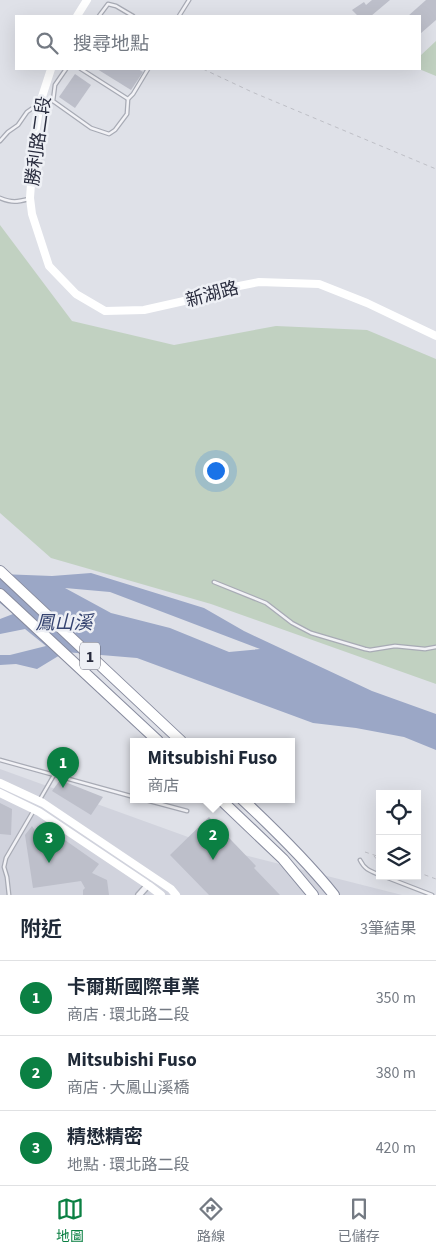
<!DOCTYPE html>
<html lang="zh-TW">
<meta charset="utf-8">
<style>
body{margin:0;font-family:"Source Sans 3","Noto Sans TC",sans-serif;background:#f2f2f3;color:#1f2937}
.controls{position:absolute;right:15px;bottom:15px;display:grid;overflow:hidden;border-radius:0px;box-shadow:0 5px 20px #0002}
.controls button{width:45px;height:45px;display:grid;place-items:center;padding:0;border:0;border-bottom:1px solid #e0e1e3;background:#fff;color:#1f2937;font:25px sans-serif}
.you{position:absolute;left:215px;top:470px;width:18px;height:18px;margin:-12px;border:4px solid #fff;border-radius:50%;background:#1a73e8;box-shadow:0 0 0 8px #1a73e833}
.badge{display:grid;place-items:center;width:32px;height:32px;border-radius:50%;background:#0b8043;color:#fff;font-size:16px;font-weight:700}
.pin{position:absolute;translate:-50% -41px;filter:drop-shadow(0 1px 2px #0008)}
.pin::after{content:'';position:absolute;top:26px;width:18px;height:15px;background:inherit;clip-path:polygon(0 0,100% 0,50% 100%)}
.popup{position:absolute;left:130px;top:738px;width:165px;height:65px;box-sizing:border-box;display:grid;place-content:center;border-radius:0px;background:#fff;filter:drop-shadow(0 1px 4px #0005);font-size:16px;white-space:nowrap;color:#747a83}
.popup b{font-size:19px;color:#1f2937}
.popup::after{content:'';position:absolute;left:50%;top:100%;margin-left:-10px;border:10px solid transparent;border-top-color:#fff}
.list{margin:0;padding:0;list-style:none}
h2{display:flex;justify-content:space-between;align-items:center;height:65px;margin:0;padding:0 20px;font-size:21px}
h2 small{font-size:16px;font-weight:400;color:#747a83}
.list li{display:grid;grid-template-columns:32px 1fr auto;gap:15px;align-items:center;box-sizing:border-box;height:75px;padding:0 20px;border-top:1px solid #e0e1e3}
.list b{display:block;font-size:19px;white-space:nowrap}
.list p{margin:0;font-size:16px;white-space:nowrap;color:#747a83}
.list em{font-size:16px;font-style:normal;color:#747a83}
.icon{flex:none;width:28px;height:28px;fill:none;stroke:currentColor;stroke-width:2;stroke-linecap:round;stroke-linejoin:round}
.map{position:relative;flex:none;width:436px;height:895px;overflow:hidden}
.search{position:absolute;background:#fff;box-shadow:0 5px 20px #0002;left:15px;right:15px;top:15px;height:55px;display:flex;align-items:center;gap:12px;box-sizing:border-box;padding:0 18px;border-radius:0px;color:#747a83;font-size:19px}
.sheet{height:290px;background:#fff}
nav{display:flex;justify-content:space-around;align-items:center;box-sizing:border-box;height:70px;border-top:1px solid #e0e1e3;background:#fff;font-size:14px;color:#747a83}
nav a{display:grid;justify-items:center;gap:2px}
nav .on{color:#0b8043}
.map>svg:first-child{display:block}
.built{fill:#d1d3dd}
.green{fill:#c1d1c1}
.water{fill:#9ba7c6;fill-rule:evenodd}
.building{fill:#bdbfca}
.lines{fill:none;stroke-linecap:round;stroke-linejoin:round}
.lane-casing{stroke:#a8abb5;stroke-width:5}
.street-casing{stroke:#a8abb5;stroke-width:8}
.highway-casing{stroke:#878b9e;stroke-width:12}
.path{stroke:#bebfc6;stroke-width:1;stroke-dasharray:4 4;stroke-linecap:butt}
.lane{stroke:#f2f2f6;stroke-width:2.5}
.street{stroke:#f2f2f6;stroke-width:5.5}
.secondary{stroke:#fff;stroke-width:8}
.highway{stroke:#fff;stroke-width:10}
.labels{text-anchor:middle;stroke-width:5;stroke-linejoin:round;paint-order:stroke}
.shield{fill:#eef0f5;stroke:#646775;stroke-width:1}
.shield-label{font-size:16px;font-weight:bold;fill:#292c3e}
.street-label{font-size:18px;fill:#292c3e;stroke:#eef0f5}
.water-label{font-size:19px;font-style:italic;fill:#354370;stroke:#eef0f5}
</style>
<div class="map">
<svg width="436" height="895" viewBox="0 0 436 895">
<rect width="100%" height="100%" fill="#dfe1e8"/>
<!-- built -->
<polygon class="built" points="0,769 224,850 402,895 0,895"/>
<!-- green -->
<g class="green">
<polygon points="436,41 436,76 419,69 420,69 420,56"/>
<polygon points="0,225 72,321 174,345 276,326 367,330 436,359 436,684 211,604 51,558 0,513"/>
</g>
<!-- water -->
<path class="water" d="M91 573 204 608 244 631 372 691 436 714V750L404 737 356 728 313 723 137 658 65 652 37 669 16 664 0 665V655H10L46 646 25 629 0 634V619L13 614 0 603V574L52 576ZM65 588 110 592 260 649 229 652 170 628 111 613Z"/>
<!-- building -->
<g class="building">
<polygon points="372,0 390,0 371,16 358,16 352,10 364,2 366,5"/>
<polygon points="426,0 436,0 436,20 420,34 420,16 408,16"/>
<polygon points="97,69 138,69 143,72 131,90"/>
<polygon points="75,74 91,85 75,108 59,97"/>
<polygon points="60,780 103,797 91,815 52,791"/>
<polygon points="0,803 12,809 11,835 0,834"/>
<polygon points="209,817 256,866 254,868 280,895 209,895 170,855"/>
<polygon points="32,826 44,844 57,836 59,841 62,838 99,864 92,873 107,880 109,895 83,895 83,890 85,888 81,881 33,888 25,835"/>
</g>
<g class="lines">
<!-- lane casing -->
<g class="lane-casing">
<g id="lane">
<polyline points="99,16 108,4 116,6 133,16"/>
<polyline points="179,16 189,0"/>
<polyline points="66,69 55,85 53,101 91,128 109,134 115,130 127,114 128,99 133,94 148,69"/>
<polyline points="81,69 128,99"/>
<polyline points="0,141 8,132 18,125 27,112 37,105"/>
<path d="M0 198C12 203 17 202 29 199"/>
<polyline points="214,582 266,603 292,623 311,633 365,649 370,650 395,646 425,649 436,647"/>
<polyline points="0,760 134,797"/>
<polyline points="142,799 187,811"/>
<polyline points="39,801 54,775"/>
<path d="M360 860C365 870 370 871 380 875"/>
<polyline points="383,876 432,895"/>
<polyline points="9,895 7,877 4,867 6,858 34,810"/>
</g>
</g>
<!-- street casing -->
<g class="street-casing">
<polyline id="street" points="139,895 148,885"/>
</g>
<!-- highway casing -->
<g class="highway-casing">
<g id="highway">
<polyline points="0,571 181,741"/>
<polyline points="0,594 158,741"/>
<polyline points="220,799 283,859 313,895"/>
<path d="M242 799C274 829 306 860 334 895"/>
</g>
</g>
<!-- path -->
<g class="path">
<polyline points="203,69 252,92 436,169"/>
<polyline points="365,852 380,857"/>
<polyline points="374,856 380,863"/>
<polyline points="417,872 436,879"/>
</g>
<!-- lane -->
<use href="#lane" class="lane"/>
<!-- street -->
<use href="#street" class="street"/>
<!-- secondary -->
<g class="secondary">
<polyline points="77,16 87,0"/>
<polyline points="51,69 40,103 34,141 30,198 32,214 49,266 76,294 105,311 144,310 184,301 224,289 259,282 319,284 367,303 436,336"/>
<polyline points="0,783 43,803 171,889 176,895"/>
<polyline points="0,793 39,812 148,885 161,895"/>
</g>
<!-- highway -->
<use href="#highway" class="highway"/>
</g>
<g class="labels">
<!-- shield labels -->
<rect class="shield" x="80" y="642.5" width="20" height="27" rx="4"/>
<g class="shield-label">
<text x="90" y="662">1</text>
</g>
<!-- street labels -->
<g class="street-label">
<text transform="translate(38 141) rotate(-82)" y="6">勝利路二段</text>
<text transform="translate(212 294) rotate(-15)" y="6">新湖路</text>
</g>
<!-- water labels -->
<g class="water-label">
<text x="64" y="629">鳳山溪</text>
</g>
</g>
</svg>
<div class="controls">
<button><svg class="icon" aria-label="locate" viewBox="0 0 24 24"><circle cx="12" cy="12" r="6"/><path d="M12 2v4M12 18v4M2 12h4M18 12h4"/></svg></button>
<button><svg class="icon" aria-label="layers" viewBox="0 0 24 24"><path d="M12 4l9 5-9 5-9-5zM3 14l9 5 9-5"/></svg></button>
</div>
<div class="you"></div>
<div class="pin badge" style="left:63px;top:788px">1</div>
<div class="pin badge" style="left:213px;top:860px">2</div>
<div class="popup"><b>Mitsubishi Fuso</b>商店</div>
<div class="pin badge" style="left:49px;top:863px">3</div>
<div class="search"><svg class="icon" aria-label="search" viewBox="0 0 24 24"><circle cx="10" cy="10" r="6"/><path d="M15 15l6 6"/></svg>搜尋地點</div>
</div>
<section class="sheet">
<h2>附近<small>3筆結果</small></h2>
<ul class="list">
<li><span class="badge">1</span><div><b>卡爾斯國際車業</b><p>商店 · 環北路二段</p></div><em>350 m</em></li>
<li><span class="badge">2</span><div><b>Mitsubishi Fuso</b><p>商店 · 大鳳山溪橋</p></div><em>380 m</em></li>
<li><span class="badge">3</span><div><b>精懋精密</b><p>地點 · 環北路二段</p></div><em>420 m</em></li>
</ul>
</section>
<nav>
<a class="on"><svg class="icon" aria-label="map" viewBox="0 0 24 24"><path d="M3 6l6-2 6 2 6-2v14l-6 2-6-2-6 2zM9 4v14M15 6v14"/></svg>地圖</a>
<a><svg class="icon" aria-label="directions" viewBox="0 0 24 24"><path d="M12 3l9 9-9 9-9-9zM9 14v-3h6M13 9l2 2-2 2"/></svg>路線</a>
<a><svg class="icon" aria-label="saved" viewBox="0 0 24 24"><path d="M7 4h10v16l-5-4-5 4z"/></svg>已儲存</a>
</nav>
